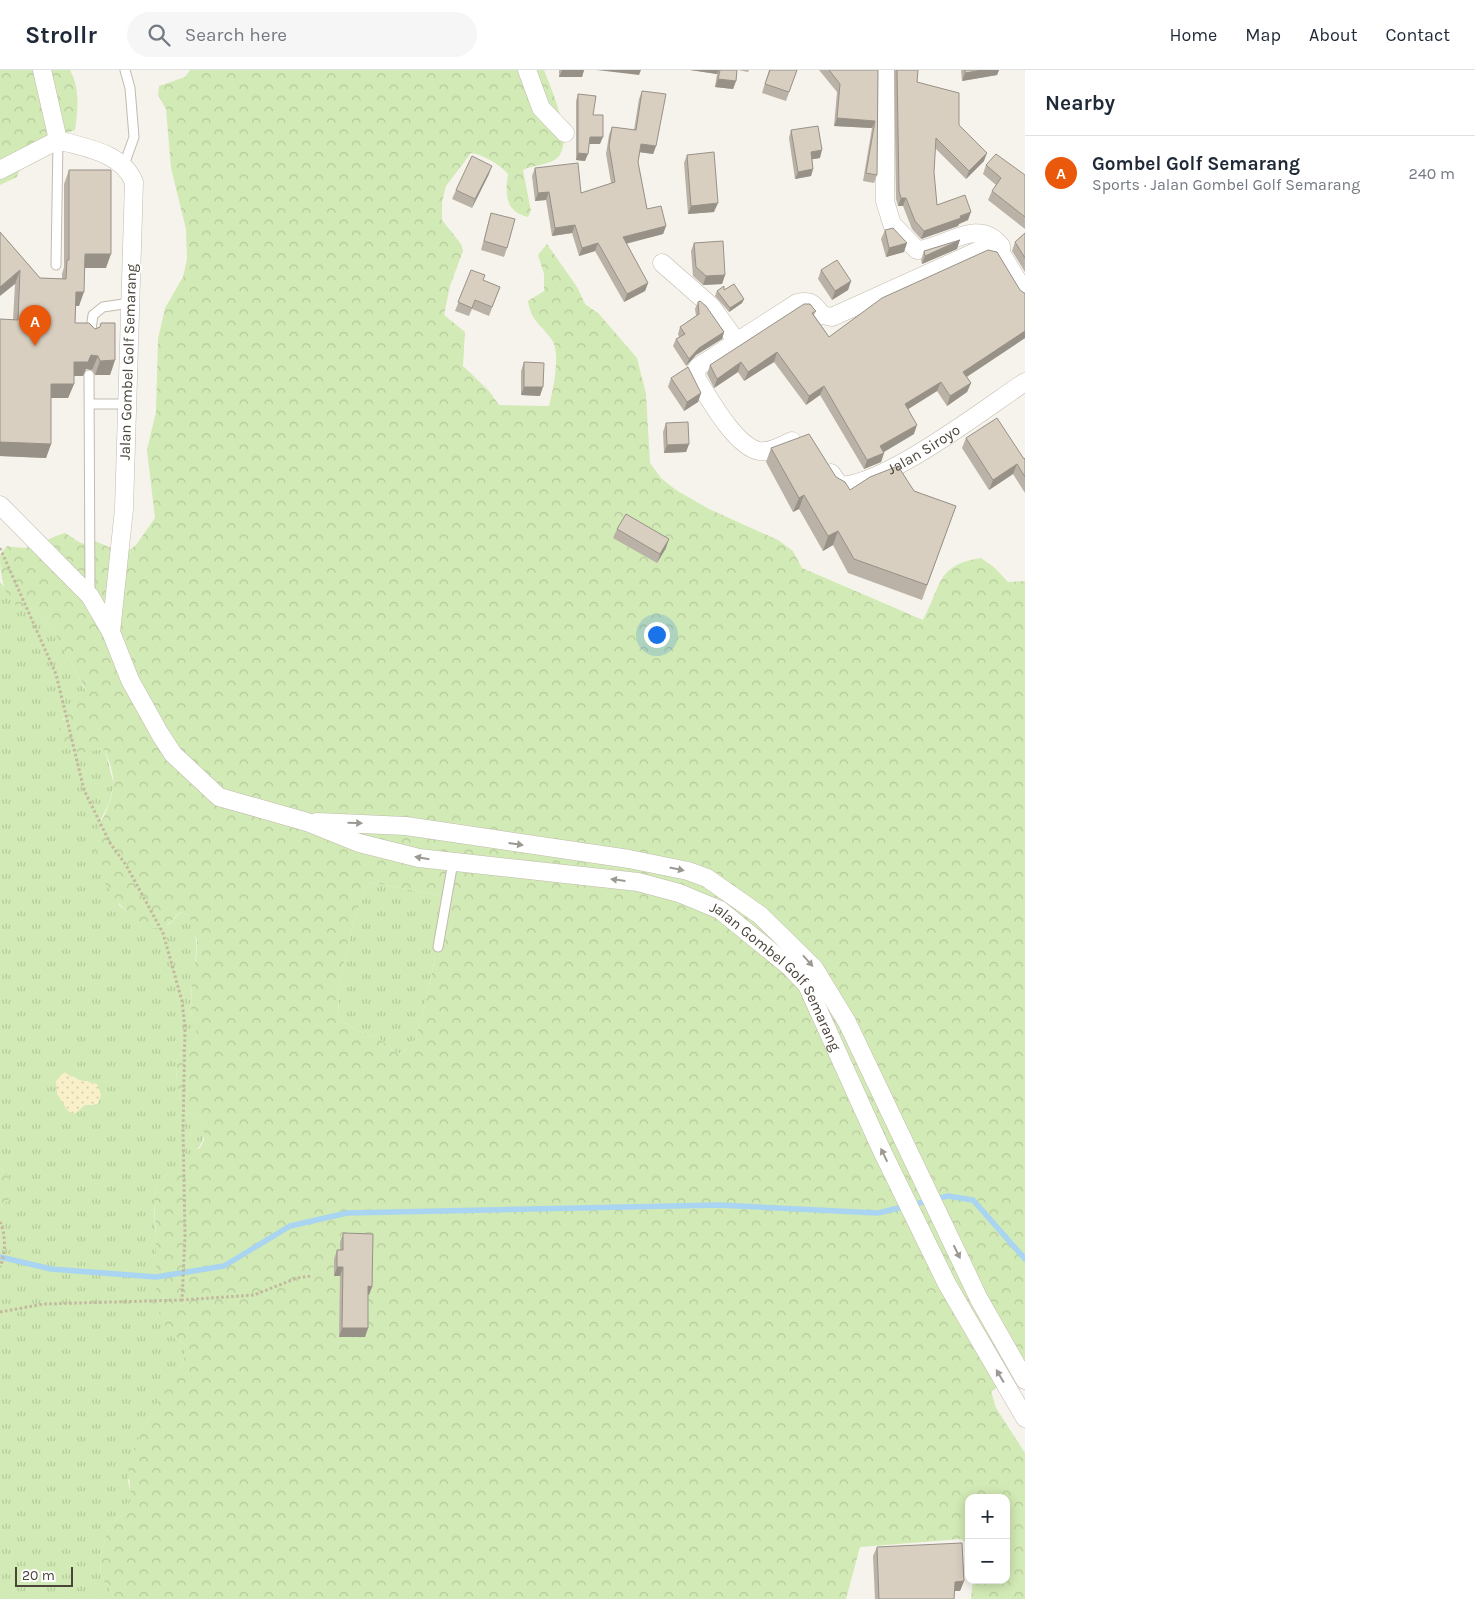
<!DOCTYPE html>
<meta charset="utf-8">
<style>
body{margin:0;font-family:Karla,sans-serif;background:#f6f6f7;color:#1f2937}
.controls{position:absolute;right:15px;bottom:15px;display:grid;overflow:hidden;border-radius:10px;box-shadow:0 2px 12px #0003}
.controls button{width:45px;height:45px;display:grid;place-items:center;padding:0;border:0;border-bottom:1px solid #e0e1e3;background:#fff;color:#1f2937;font:25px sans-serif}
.scale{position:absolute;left:15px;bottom:12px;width:58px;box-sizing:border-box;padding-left:5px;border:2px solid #4b4439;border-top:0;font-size:14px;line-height:18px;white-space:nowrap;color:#4b4439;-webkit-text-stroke:4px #fff;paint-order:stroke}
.you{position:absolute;left:656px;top:564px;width:18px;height:18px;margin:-12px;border:4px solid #fff;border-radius:50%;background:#1a73e8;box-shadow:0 0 0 8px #1a73e833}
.badge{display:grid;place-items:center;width:32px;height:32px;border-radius:50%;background:#ea580c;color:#fff;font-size:16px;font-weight:700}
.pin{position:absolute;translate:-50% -41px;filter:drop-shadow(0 1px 2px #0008)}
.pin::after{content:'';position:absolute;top:26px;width:18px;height:15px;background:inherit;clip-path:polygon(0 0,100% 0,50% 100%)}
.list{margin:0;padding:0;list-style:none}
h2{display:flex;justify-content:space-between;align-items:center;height:65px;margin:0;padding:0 20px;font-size:21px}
h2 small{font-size:16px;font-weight:400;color:#747a83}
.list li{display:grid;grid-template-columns:32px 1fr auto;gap:15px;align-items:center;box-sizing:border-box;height:75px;padding:0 20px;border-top:1px solid #e0e1e3}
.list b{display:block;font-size:19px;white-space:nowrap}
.list p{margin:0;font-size:16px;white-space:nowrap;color:#747a83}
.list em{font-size:16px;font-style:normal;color:#747a83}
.icon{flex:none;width:28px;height:28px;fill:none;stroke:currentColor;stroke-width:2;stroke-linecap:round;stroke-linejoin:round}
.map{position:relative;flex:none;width:1025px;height:1529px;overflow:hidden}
header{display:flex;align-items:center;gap:30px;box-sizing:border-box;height:70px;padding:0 25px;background:#fff;border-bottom:1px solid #e0e1e3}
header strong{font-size:24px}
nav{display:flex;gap:28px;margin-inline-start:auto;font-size:18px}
.search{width:350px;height:45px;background:#f6f6f7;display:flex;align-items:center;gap:12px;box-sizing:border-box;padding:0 18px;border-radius:28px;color:#747a83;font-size:19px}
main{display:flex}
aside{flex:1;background:#fff}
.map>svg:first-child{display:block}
.grass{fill:url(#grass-tufts);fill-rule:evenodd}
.forest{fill:url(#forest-crowns);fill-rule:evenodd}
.sand{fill:url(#sand-dots)}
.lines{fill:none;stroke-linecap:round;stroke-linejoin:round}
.stream{stroke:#a9d4f2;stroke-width:5.5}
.service-casing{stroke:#c2bbae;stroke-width:11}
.minor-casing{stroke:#c2bbae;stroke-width:19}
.path{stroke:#c4b79f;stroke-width:3;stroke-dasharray:2.5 2.5;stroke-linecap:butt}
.service{stroke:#fff;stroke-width:9}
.minor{stroke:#fff;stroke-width:18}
.wall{fill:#bab2a6}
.shaded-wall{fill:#979187}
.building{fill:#d8cfc1;stroke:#979187}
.oneway{fill:#9c9892}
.labels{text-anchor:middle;stroke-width:4;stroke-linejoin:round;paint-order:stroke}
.street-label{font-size:15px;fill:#4b4439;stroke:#fff}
</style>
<header>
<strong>Strollr</strong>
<div class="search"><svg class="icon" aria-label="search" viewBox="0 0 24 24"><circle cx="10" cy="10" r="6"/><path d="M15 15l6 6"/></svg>Search here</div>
<nav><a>Home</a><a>Map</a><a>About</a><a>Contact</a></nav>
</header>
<main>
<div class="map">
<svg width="1025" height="1529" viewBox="0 0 1025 1529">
<defs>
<pattern id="grass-tufts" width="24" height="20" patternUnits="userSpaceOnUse" patternTransform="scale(1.25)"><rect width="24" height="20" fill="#d2eab5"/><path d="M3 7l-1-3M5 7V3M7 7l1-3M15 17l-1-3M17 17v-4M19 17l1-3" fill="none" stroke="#b6ca9c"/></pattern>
<pattern id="forest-crowns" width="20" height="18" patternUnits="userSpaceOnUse" patternTransform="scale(1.25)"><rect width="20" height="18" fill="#d2eab5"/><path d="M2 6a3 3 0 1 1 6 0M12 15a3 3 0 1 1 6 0" fill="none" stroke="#b6ca9c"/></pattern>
<pattern id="sand-dots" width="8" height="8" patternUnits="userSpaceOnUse" patternTransform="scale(1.25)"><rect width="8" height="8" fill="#f9efc9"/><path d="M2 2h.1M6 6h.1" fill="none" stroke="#d7cead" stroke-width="1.8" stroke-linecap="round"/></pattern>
</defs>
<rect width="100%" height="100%" fill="#f6f3ec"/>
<!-- grass -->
<g class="grass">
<path d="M0 512 22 538 42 539C44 550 50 555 55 564 66 583 75 602 86 621L76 636 63 649 78 682C88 683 95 678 105 680L114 715 109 733 101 749 119 835 140 853 168 855 181 842 189 845C205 875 189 906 191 938 192 947 196 956 197 965L176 990C177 1018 176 1037 204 1053 209 1079 185 1089 167 1104 164 1107 158 1111 157 1115 147 1143 167 1233 172 1266L187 1276 183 1293 172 1307 142 1360 136 1377 128 1411 132 1429 124 1444 109 1455 100 1488 101 1506 115 1529H0V1137L3 1135 13 1112 0 1098ZM73 1006 80 1011H88L94 1035H85L74 1044 66 1039 63 1030Z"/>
<polygon points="369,812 448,827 423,944 415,970 401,984 392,980 378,967 358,961 339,948 338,917 355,846"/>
</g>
<!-- forest -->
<g class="forest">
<path d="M0 0H70C80 18 78 40 75 60L26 78 17 107 0 115Z"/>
<path d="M190 0H544C551 18 576 74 556 89 547 95 533 95 523 100L531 141 528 147C505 142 505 124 508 104 499 94 484 85 471 83L446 116 442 132V150L461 174 463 181 450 216 444 245 465 262 463 296 489 321 499 335 549 336C553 321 561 283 552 270 542 255 531 252 528 231L544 221V204L538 185 547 174 577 217 585 234 599 244 637 288 646 324 650 393 661 408 676 420 709 439 778 470 793 481 802 498 923 550C942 515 936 495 981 488L995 498 1008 512 1025 511V1303L991 1321 996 1338 1025 1383V1529H971L973 1510H1006V1428H969V1475L961 1469 860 1477 846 1529H115L101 1506 100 1488 109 1455 124 1444 131 1429 128 1394 142 1360 172 1306 183 1293 187 1276 172 1266 161 1249 156 1232V1167L154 1130 157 1113 192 1082 200 1078 204 1070V1053C176 1037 177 1019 176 990L197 965 191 940 192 900 196 890 197 871 189 845 181 842C173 848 169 856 160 858 133 863 95 806 94 783 93 759 111 740 113 717 115 705 109 692 105 680 95 678 89 684 79 682 33 676 76 636 86 620 75 602 66 583 55 564 50 555 44 550 42 540 35 538 28 539 22 538 3 532 0 502 0 486 1 482 5 479 7 476 40 482 37 471 65 463L79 472 87 475 95 471 111 478 129 480 136 475 155 448 147 380 156 342 158 269 165 238 183 207 187 189 186 159 171 98 166 39 158 25 159 16 185 7ZM369 812 448 827 423 944 415 970 401 984 392 980 378 967 358 961 339 948 338 917 355 846Z"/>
<path d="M0 1098 13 1112C13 1124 10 1131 0 1137Z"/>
</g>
<!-- sand -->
<polygon class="sand" points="64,1002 76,1009 97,1014 101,1025 98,1034 85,1035 74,1044 69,1042 57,1024 56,1011"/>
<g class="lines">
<!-- stream -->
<polyline class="stream" points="0,1187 51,1199 156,1207 224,1196 290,1156 347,1143 719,1135 878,1143 948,1126 973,1130 1025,1189"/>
<!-- service casing -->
<g class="service-casing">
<g id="service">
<polyline points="124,95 134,67 130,18 125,0"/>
<polyline points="56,195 58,70"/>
<polyline points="90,267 93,245 103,237 130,233"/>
<polyline points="89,305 90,525"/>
<polyline points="90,334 127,334"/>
<polyline points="438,877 453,792"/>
</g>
</g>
<!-- minor casing -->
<g class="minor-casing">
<g id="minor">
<path id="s1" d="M42 0 58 70C85 78 122 82 134 112L124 439 111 562 130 610 160 664 173 684 219 727 307 752 359 773 419 788 638 812 679 823 720 840 790 897 807 915 882 1081 947 1214 1025 1348"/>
<polyline points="527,0 541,38 565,63"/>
<path d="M885 0V131L892 154 917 180C946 178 977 146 1001 176V183"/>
<polyline points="0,100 58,70"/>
<polyline points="662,193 711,236 737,272"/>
<path d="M792 371C783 375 770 383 759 381 735 376 709 328 697 309L696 300 699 296 797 233C811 230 814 234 822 245L832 247 982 179H993L1001 183 1025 223"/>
<path id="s2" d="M831 403 840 416C887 414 983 340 1025 312"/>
<polyline points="0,435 90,526 111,562"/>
<polyline points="317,752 406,756 629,789 688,801 707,808 760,845 814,898 847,952 979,1229 1025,1310"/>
</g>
</g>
<!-- path -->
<g class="path">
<polyline points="0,478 56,604 84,720 110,773 126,795 163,863 182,931 185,958 183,1059 185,1166 182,1230 254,1225 297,1208 311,1206"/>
<path d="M0 1152C6 1165 6 1183 0 1197"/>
<polyline points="0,1242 44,1234 182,1230"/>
</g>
<!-- service -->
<use href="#service" class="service"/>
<!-- minor -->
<use href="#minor" class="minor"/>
</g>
<!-- wall -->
<g class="wall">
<polygon points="559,0 584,0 582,7 559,7"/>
<polygon points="690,0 737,0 736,11 733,19 715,17 717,4"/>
<polygon points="738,0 749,0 748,2"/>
<polygon points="769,0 797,0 786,31 762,23"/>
<polygon points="819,0 878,0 877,105 874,113 863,111 872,58 834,56 837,22"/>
<polygon points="894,0 918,0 917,12 959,55 984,91 966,109 935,78 934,102 937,135 968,150 959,154 958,156 921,169 912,159 903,136 898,136 896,129"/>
<polygon points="961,0 1010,0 999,0 997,5 962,11"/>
<polygon points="642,21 656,76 653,84 640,82 638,92 647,139 666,156 663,164 626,174 648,213 645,221 624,232 595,181 579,186 572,163 552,166 546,130 535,131 532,106 535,98 581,123 611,113 606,84 609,65 612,57 634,60 639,29"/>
<polygon points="578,24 593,45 600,74 589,74 585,91 576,90 576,31"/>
<polygon points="791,60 820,88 812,89 813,99 811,106 795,109 789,68"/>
<polygon points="687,85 714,142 688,144 684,93"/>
<polygon points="986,95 1025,105 1025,159 988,130 992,121 996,115 983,104"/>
<polygon points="69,100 106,198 85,198 79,236 76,236 75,253 115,290 110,305 95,305 92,300 86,299 83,306 74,306 74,314 68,328 51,328 51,374 46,388 0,386 0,249 13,250 15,214 0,162 40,208 62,209 62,204 64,197 64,114"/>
<polygon points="489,104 472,138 452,129 456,120"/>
<polygon points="491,143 507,178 504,187 481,180"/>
<polygon points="885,160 904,182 886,187 881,169"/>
<polygon points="1025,163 1025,202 1012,181 1015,172"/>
<polygon points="694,173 725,205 722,214 703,215 693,206 691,181"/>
<polygon points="957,179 922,194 921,190 924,181"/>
<polygon points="471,200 483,210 500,217 489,246 472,239 469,246 455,241"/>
<polygon points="821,200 851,211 848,220 832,230 818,209"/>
<polygon points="724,220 744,229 742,233 729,242 715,226 717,221"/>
<polygon points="1020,220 1024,223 1025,223 1025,268 967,307 971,313 967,322 947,336 937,321 908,339 914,364 884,382 884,383 881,392 864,399 820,325 806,335 774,292 744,311 738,302 714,318 707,304 710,295 816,241 814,245 829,267"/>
<polygon points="698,232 724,262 722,269 696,285 686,296 673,276 676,269 679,267 678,264 680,257 696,246 695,239"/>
<polygon points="524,292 540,326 521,325 521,301"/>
<polygon points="671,308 701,323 698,332 684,341 668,317"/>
<polygon points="666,353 689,374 686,382 664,383 663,362"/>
<polygon points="966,368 1024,389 1025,388 1025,423 1013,404 989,420 962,378"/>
<polygon points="771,378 836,407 850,420 914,421 956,436 922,530 848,503 833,475 823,481 799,439 793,442 766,392"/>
<polygon points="617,459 666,478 657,493 613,468"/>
<polygon points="343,1163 372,1217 368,1225 368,1258 365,1267 339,1267 340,1206 334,1206 334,1189 337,1180 340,1180 340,1172"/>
<polygon points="877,1477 964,1511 960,1521 955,1521 954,1529 875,1529 873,1486"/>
</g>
<!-- shaded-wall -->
<g class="shaded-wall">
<polygon points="562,0 584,0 582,7 559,7"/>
<polygon points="597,0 641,0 639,5"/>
<polygon points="690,0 719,0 717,4"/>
<polygon points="983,0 1010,0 999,0 997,5 962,11 965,3"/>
<polygon points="718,9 736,11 733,19 715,17"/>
<polygon points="837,48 875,51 872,58 834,56"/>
<polygon points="590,67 603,67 600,74 588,74"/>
<polygon points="641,74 656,76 653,84 638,82"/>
<polygon points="822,80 820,88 808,90 811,82"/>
<polygon points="578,83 588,84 585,91 576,90"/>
<polygon points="987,83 984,91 966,109 969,101"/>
<polygon points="492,96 489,104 472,138 475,129"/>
<polygon points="813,99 811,106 795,109 798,102"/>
<polygon points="549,122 546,130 535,131 538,123"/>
<polygon points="901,128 906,128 903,136 898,136"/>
<polygon points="718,133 714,142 688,144 691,136"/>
<polygon points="971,142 968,150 959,154 958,156 921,169 924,161"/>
<polygon points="575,155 572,163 552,166 555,158"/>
<polygon points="666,156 663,164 620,175 623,167"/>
<polygon points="960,170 957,179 922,194 925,186"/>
<polygon points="598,173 595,181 579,186 582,178"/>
<polygon points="907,173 904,182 886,187 889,178"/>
<polygon points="85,184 111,184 106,198 80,198"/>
<polygon points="20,200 15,214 0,226 0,217"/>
<polygon points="725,205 722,214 703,215 706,206"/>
<polygon points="851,211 848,220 832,230 835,221"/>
<polygon points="648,213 645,221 624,232 627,224"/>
<polygon points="76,222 84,222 79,236 71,236"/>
<polygon points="744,229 742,233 729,242 730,238"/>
<polygon points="1025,261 1025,268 960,311 963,302"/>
<polygon points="724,262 722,269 696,285 686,296 689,289 699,278"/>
<polygon points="777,282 774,292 744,311 748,302"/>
<polygon points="91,285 98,286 92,300 86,299 83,306 69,306 74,292"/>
<polygon points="115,290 110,305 95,305 100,291"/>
<polygon points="741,292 738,302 714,318 717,309"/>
<polygon points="941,312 937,321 902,343 905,334"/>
<polygon points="971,313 967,322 947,336 950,326"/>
<polygon points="51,314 74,314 68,328 46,328"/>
<polygon points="824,316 820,325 806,335 809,326"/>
<polygon points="524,317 543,317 540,326 521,325"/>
<polygon points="701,323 698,332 684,341 687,332"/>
<polygon points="917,355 914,364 877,386 880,376"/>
<polygon points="0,372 51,374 46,388 0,386"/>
<polygon points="689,374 686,382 664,383 667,375"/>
<polygon points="884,383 881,392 864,399 867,390"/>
<polygon points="1017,394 1013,404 989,420 993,410"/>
<polygon points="804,425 799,439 793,442 799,428"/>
<polygon points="838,461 833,475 823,481 828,466"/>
<polygon points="669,469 666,478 657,493 660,484"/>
<polygon points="337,1197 343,1197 340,1206 334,1206"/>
<polygon points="368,1216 372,1217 369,1225 365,1225"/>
<polygon points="342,1258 368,1258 365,1267 339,1267"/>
<polygon points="964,1511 960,1521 952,1521 955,1512"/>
</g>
<!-- building -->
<g class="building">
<polygon points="720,0 737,0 736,11 718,9"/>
<polygon points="770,0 797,0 789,22 765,14"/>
<polygon points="829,0 878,0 877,105 866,103 875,51 837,48 840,14"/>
<polygon points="897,0 918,0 917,12 959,23 959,55 987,83 969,101 936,68 934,102 937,135 965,125 971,142 960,146 961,148 924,161 915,151 906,128 901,128 899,121"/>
<polygon points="965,0 983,0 965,3"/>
<polygon points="642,21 666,24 656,76 641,74 638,92 647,139 661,136 666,156 623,167 648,213 627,224 598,173 582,178 575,155 555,158 549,122 538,123 535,98 578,93 581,123 615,112 609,76 612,57 636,60"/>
<polygon points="578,24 596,26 593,45 603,45 603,67 590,67 588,84 578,83"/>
<polygon points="818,56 822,80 811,82 813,99 798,102 791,60"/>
<polygon points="714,82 718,133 691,136 687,85"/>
<polygon points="996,84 1025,105 1025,147 992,121 1001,108 986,95"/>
<polygon points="472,86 492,96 475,129 456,120"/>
<polygon points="69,100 111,100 111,184 85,184 84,222 76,222 75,253 89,253 95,259 100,257 101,253 115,253 115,290 100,291 98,286 91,285 88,292 74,292 74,314 51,314 51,374 0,372 0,249 18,250 20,200 0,217 0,162 40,208 66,209 67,190 69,190"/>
<polygon points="491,143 515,149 507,178 484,171"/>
<polygon points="893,158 907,173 889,178 885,160"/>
<polygon points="1025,163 1025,188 1015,172"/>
<polygon points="960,170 925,186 924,181"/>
<polygon points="723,171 725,205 706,206 696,197 694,173"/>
<polygon points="988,180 997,182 1020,220 1024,223 1025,223 1025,261 963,302 971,313 950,326 941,312 905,334 917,355 880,376 884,383 867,390 824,316 809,326 777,282 748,302 741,292 717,309 710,295 804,234 810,234 814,239 816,241 812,243 829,267 882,228"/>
<polygon points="837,190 851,211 835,221 821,200"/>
<polygon points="471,200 485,205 483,210 500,217 492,237 475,230 472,238 458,232"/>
<polygon points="734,214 744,229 730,238 717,221 724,216 724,220"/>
<polygon points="700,231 706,236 724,262 699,278 689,289 676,269 685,264 680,257 699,244 698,232"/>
<polygon points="524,292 544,293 543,317 524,317"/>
<polygon points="688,297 701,323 687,332 671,308"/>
<polygon points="997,348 1024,389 1025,388 1025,407 1017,394 993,410 966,368"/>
<polygon points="688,352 689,374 667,375 666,353"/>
<polygon points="809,364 836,407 845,412 850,420 870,407 898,396 914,421 956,436 927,515 854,489 838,461 828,466 804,425 799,428 771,378"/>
<polygon points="626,444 669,469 660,484 617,459"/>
<polygon points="343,1163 373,1164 372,1217 368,1216 368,1258 342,1258 343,1197 337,1197 337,1180 343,1180"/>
<polygon points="962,1473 964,1511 955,1512 954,1529 879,1529 877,1477"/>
</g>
<!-- one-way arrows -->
<defs><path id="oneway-solid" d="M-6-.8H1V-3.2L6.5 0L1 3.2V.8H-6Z" transform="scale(1.25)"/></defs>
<g class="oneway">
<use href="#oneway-solid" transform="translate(355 753) rotate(2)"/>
<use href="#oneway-solid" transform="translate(516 774) rotate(8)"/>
<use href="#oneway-solid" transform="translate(422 788) rotate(-170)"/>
<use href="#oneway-solid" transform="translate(677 799) rotate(12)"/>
<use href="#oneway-solid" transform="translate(618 810) rotate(-173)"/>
<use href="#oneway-solid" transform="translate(808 891) rotate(48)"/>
<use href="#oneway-solid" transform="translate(884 1085) rotate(-116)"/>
<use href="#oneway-solid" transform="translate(957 1182) rotate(64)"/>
<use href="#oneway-solid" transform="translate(1000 1306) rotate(-121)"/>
</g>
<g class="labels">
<!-- street labels -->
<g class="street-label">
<text transform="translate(128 292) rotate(-88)" y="5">Jalan Gombel Golf Semarang</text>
<text dy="5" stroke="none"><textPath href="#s2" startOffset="108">Jalan Siroyo</textPath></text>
<text dy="5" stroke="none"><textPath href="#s1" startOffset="1418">Jalan Gombel Golf Semarang</textPath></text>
</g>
</g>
</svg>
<div class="controls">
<button>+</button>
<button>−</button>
</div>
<div class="scale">20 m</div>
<div class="you"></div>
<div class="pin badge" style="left:35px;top:276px">A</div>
</div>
<aside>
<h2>Nearby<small></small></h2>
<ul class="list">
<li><span class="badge">A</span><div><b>Gombel Golf Semarang</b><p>Sports · Jalan Gombel Golf Semarang</p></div><em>240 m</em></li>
</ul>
</aside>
</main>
